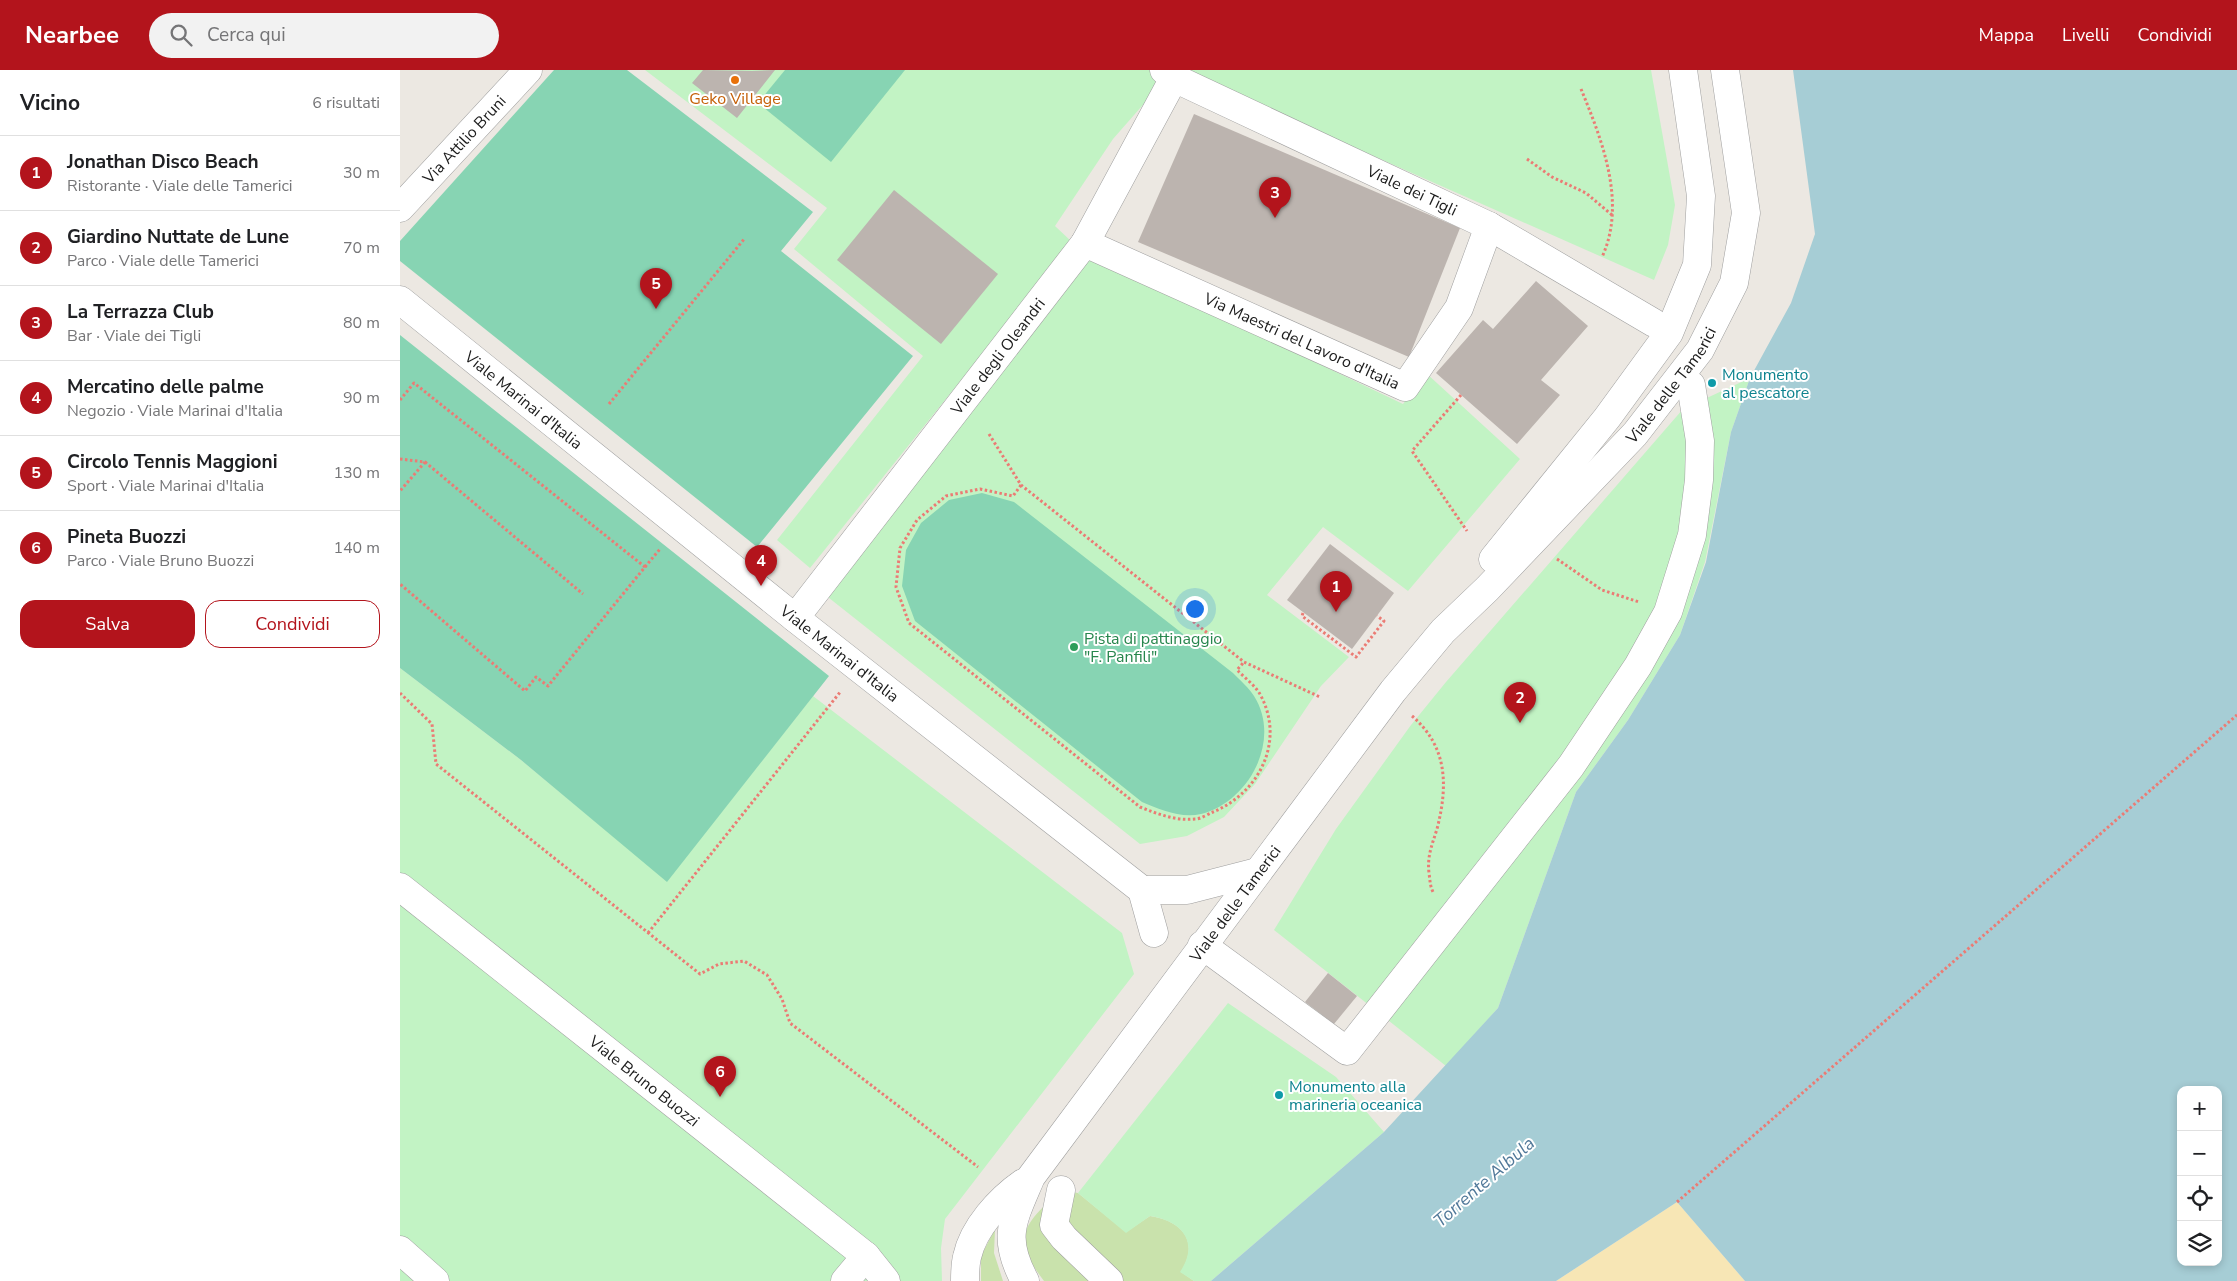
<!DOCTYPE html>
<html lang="it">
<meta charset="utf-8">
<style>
body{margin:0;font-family:"Nunito Sans",sans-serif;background:#f2f2f2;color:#202124}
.controls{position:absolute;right:15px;bottom:15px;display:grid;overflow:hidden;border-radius:10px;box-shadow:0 2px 8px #0003}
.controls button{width:45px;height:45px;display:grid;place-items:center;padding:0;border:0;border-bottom:1px solid #e0e0e0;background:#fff;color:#202124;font:25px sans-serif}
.you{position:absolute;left:794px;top:538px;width:18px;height:18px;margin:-12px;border:4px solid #fff;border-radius:50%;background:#1a73e8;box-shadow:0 0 0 8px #1a73e833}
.badge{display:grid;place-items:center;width:32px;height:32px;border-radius:50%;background:#b3141c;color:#fff;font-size:16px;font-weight:700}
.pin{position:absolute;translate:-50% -41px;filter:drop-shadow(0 1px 2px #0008)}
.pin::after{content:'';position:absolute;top:26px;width:18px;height:15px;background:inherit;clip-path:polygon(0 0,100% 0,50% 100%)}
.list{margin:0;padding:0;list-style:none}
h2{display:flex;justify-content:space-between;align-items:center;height:65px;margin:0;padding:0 20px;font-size:21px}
h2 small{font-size:16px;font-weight:400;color:#757577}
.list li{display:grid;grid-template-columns:32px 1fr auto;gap:15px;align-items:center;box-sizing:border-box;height:75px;padding:0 20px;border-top:1px solid #e0e0e0}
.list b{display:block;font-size:19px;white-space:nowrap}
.list p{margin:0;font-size:16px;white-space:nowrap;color:#757577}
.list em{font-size:16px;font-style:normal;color:#757577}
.actions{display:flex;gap:10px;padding:15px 20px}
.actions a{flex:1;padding:11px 0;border:1px solid #b3141c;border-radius:15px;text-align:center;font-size:18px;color:#b3141c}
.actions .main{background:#b3141c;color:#fff}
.icon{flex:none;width:28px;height:28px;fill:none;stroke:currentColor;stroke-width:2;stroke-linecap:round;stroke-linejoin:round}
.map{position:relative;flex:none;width:1837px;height:1211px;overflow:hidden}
header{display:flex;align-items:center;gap:30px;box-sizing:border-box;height:70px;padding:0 25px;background:#b3141c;color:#fff}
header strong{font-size:24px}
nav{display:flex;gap:28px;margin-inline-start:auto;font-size:18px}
.search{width:350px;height:45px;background:#f2f2f2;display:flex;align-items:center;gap:12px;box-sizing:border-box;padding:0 18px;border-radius:28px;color:#757577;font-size:19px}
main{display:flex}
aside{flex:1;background:#fff}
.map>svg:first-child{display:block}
.grass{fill:#c9e2ac}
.sand{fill:#f7e6b5}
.park{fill:#c2f3c4}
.pitch{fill:#87d4b3}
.water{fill:#a6cdd5;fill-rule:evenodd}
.building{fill:#bcb4af}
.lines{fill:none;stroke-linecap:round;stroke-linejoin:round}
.minor-casing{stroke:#9f9f9f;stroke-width:29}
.path{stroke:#eb7b74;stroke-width:3;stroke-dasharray:2.5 2.5;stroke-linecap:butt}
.minor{stroke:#fff;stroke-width:28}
.food-dot{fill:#e8710a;stroke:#fff;stroke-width:2}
.culture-dot{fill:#0f9aa8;stroke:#fff;stroke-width:2}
.leisure-dot{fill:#2e9e5b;stroke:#fff;stroke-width:2}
.labels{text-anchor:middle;stroke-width:4;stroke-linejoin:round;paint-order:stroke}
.food-label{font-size:16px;fill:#c56008;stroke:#fff}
.street-label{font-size:16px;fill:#1b1b1b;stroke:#fff}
.culture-label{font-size:16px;fill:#0d838f;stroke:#fff;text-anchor:start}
.leisure-label{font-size:16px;fill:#27864d;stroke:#fff;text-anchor:start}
.water-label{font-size:18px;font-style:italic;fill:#507899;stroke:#fff}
</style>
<header>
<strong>Nearbee</strong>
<div class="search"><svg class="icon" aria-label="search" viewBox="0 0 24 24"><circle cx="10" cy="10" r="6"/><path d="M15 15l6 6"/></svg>Cerca qui</div>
<nav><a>Mappa</a><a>Livelli</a><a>Condividi</a></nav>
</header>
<main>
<aside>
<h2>Vicino<small>6 risultati</small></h2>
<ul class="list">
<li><span class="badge">1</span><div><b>Jonathan Disco Beach</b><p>Ristorante · Viale delle Tamerici</p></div><em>30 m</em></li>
<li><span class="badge">2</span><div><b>Giardino Nuttate de Lune</b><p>Parco · Viale delle Tamerici</p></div><em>70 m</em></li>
<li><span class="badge">3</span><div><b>La Terrazza Club</b><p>Bar · Viale dei Tigli</p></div><em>80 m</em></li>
<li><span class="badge">4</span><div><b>Mercatino delle palme</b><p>Negozio · Viale Marinai d'Italia</p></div><em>90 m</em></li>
<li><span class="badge">5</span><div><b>Circolo Tennis Maggioni</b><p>Sport · Viale Marinai d'Italia</p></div><em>130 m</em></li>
<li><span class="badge">6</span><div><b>Pineta Buozzi</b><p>Parco · Viale Bruno Buozzi</p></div><em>140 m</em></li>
</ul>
<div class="actions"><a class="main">Salva</a><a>Condividi</a></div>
</aside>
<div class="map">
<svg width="1837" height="1211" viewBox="0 0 1837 1211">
<rect width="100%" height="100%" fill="#ece8e2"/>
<!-- grass -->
<g class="grass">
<path d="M661 1120 678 1123 726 1162 750 1146C782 1151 800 1171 781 1202L794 1211H644C609 1166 625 1154 661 1120Z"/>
<polygon points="595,1159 594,1183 603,1211 581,1211 581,1186"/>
</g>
<!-- sand -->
<polygon class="sand" points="1277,1132 1345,1211 1156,1211"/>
<!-- park -->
<g class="park">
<polygon points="245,0 749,0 763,12 713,69 655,156 672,172 410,498 377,470 523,286 394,179 427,138"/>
<polygon points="779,0 1251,0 1275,135 1268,175 1254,210"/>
<polygon points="691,185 1003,334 1026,303 1120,389 1008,521 923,457 867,525 949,587 921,616 855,714 824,747 787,766 740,774 424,524"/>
<polygon points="1350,308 1331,362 1305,492 1280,565 1228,650 1176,722 1098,938 1046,996 874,860 936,759 1011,655 1046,612 1283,339"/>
<polygon points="0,598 121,690 267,811 413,626 722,863 734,904 545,1149 541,1178 542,1211 0,1211"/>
<path d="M828 933 936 1007 984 1062 811 1211H794L780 1202C800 1172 782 1151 750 1146L726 1163 678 1123Z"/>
</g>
<!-- pitch -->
<g class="pitch">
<polygon points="154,0 227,0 413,142 381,181 513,286 357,477 0,191 0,171"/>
<polygon points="385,0 505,0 431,92 358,33"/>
<polygon points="0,265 429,606 267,812 121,690 0,598"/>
<path d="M582 423 614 432 833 603C840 610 849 618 854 626 882 670 849 732 801 744 781 749 759 739 742 732L515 551 502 516 506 480 521 453 549 430Z"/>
</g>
<!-- water -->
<path class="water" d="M1393 0H1837V1211H1345L1277 1132 1156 1211H811L984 1062 1098 938 1176 722 1228 650 1280 565 1306 492 1331 362 1350 308 1391 233 1415 164ZM1781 1020H1818V1192H1781Z"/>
<!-- building -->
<g class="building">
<polygon points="303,0 352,1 375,0 337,48 292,13"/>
<polygon points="794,44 1060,158 1009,287 738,172"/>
<polygon points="494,120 598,204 541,274 437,190"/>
<polygon points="1136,211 1188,256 1141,310 1160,325 1117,374 1036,303 1083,250 1093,259"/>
<polygon points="930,474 994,523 952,579 887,530"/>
<polygon points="928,903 957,926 934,954 905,932"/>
</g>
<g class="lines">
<!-- minor casing -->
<g class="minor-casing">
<g id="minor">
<path id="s1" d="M764 0 774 8 1089 156 1254 253"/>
<path id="s2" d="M0 138 128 0"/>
<path id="s3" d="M685 173 1005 317 1059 238 1089 156"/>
<path id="s4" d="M0 230 395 548 742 820 754 863"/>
<polyline points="1093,489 1207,348 1269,263 1297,195 1301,126 1283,0"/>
<path id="s5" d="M395 548 685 173 774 8"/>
<path id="s6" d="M0 817 466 1186 486 1211"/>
<polyline points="742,820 787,820 857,802"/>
<polyline points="802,875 947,981 1171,696 1238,596 1268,542 1292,465 1299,410 1300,371 1291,315"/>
<polyline points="661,1120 654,1155 664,1168 709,1211"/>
<polyline points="0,1180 35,1211"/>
<polyline points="445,1211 466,1186"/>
<path d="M565 1211C565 1203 565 1195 567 1187 573 1158 600 1129 623 1113"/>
<path id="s7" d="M625 1211C601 1167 613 1150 631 1107L993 621 1043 561 1087 519 1235 364 1300 280 1334 213 1346 143 1325 0"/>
</g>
</g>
<!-- path -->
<g class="path">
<path d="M1181 19C1202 70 1227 133 1202 187"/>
<polyline points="1127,89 1152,107 1186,123 1212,145"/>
<polyline points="1061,325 1012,381 1067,461"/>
<polyline points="0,330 14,313 245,497 148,616 136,607 125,621 0,514"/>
<polyline points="209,334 345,168"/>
<polyline points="589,364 621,415 844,592 920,627"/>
<polyline points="0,389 25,392 0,421"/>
<polyline points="25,392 183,524"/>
<path d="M621 415 613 426 580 419 546 426 517 450 500 478 496 517 509 553 740 737C758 744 775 751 795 749 801 749 808 744 813 742 859 723 885 672 861 626 856 616 845 608 837 600L844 592"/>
<polyline points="1157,489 1202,520 1239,532"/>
<polyline points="245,497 260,479"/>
<polyline points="903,543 902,546 956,587 984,551 977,546"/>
<polyline points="0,623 32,654 36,694 300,904 319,894 344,891 367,905 382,929 390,953 578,1097"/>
<path d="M1012 646C1048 677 1048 716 1037 759 1032 775 1027 786 1029 803 1030 810 1030 816 1033 822"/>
<polyline points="248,863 441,621"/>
<polyline points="1277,1132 1837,645"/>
</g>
<!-- minor -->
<use href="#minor" class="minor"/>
</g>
<!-- markers -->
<circle class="food-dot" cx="335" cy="10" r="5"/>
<g class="culture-dot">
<circle cx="1312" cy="313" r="5"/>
<circle cx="879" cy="1025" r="5"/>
</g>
<circle class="leisure-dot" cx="674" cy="577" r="5"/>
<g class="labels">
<!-- food labels -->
<g class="food-label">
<text x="335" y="34">Geko Village</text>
</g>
<!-- street labels -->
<g class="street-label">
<text dy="6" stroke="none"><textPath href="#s2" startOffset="94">Via Attilio Bruni</textPath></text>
<text dy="6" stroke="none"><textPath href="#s1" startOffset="276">Viale dei Tigli</textPath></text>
<text dy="6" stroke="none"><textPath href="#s3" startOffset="238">Via Maestri del Lavoro d'Italia</textPath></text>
<text dy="6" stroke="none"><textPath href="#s5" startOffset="331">Viale degli Oleandri</textPath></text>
<text dy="6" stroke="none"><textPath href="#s7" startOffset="1130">Viale delle Tamerici</textPath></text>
<text dy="6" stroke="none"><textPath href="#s4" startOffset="159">Viale Marinai d'Italia</textPath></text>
<text dy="6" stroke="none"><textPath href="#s4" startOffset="564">Viale Marinai d'Italia</textPath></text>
<text dy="6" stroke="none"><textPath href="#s7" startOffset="451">Viale delle Tamerici</textPath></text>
<text dy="6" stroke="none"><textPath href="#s6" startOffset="312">Viale Bruno Buozzi</textPath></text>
</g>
<!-- culture labels -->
<g class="culture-label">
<text x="1322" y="310">Monumento<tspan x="1322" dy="18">al pescatore</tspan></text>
<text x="889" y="1022">Monumento alla<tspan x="889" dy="18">marineria oceanica</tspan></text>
</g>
<!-- leisure labels -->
<g class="leisure-label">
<text x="684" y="574">Pista di pattinaggio<tspan x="684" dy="18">"F. Panfili"</tspan></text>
</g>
<!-- water labels -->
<g class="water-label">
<text transform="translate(1084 1112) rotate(-41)" y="6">Torrente Albula</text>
</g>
</g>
</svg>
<div class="controls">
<button>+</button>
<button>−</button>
<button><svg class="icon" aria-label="locate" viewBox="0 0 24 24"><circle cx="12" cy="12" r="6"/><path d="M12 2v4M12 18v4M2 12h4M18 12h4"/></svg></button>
<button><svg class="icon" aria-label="layers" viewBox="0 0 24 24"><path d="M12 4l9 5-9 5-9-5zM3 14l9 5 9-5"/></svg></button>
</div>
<div class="you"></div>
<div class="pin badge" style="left:936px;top:542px">1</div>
<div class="pin badge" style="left:1120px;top:653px">2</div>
<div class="pin badge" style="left:875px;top:148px">3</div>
<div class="pin badge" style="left:361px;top:516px">4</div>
<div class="pin badge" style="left:256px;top:239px">5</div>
<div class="pin badge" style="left:320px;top:1027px">6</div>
</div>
</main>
